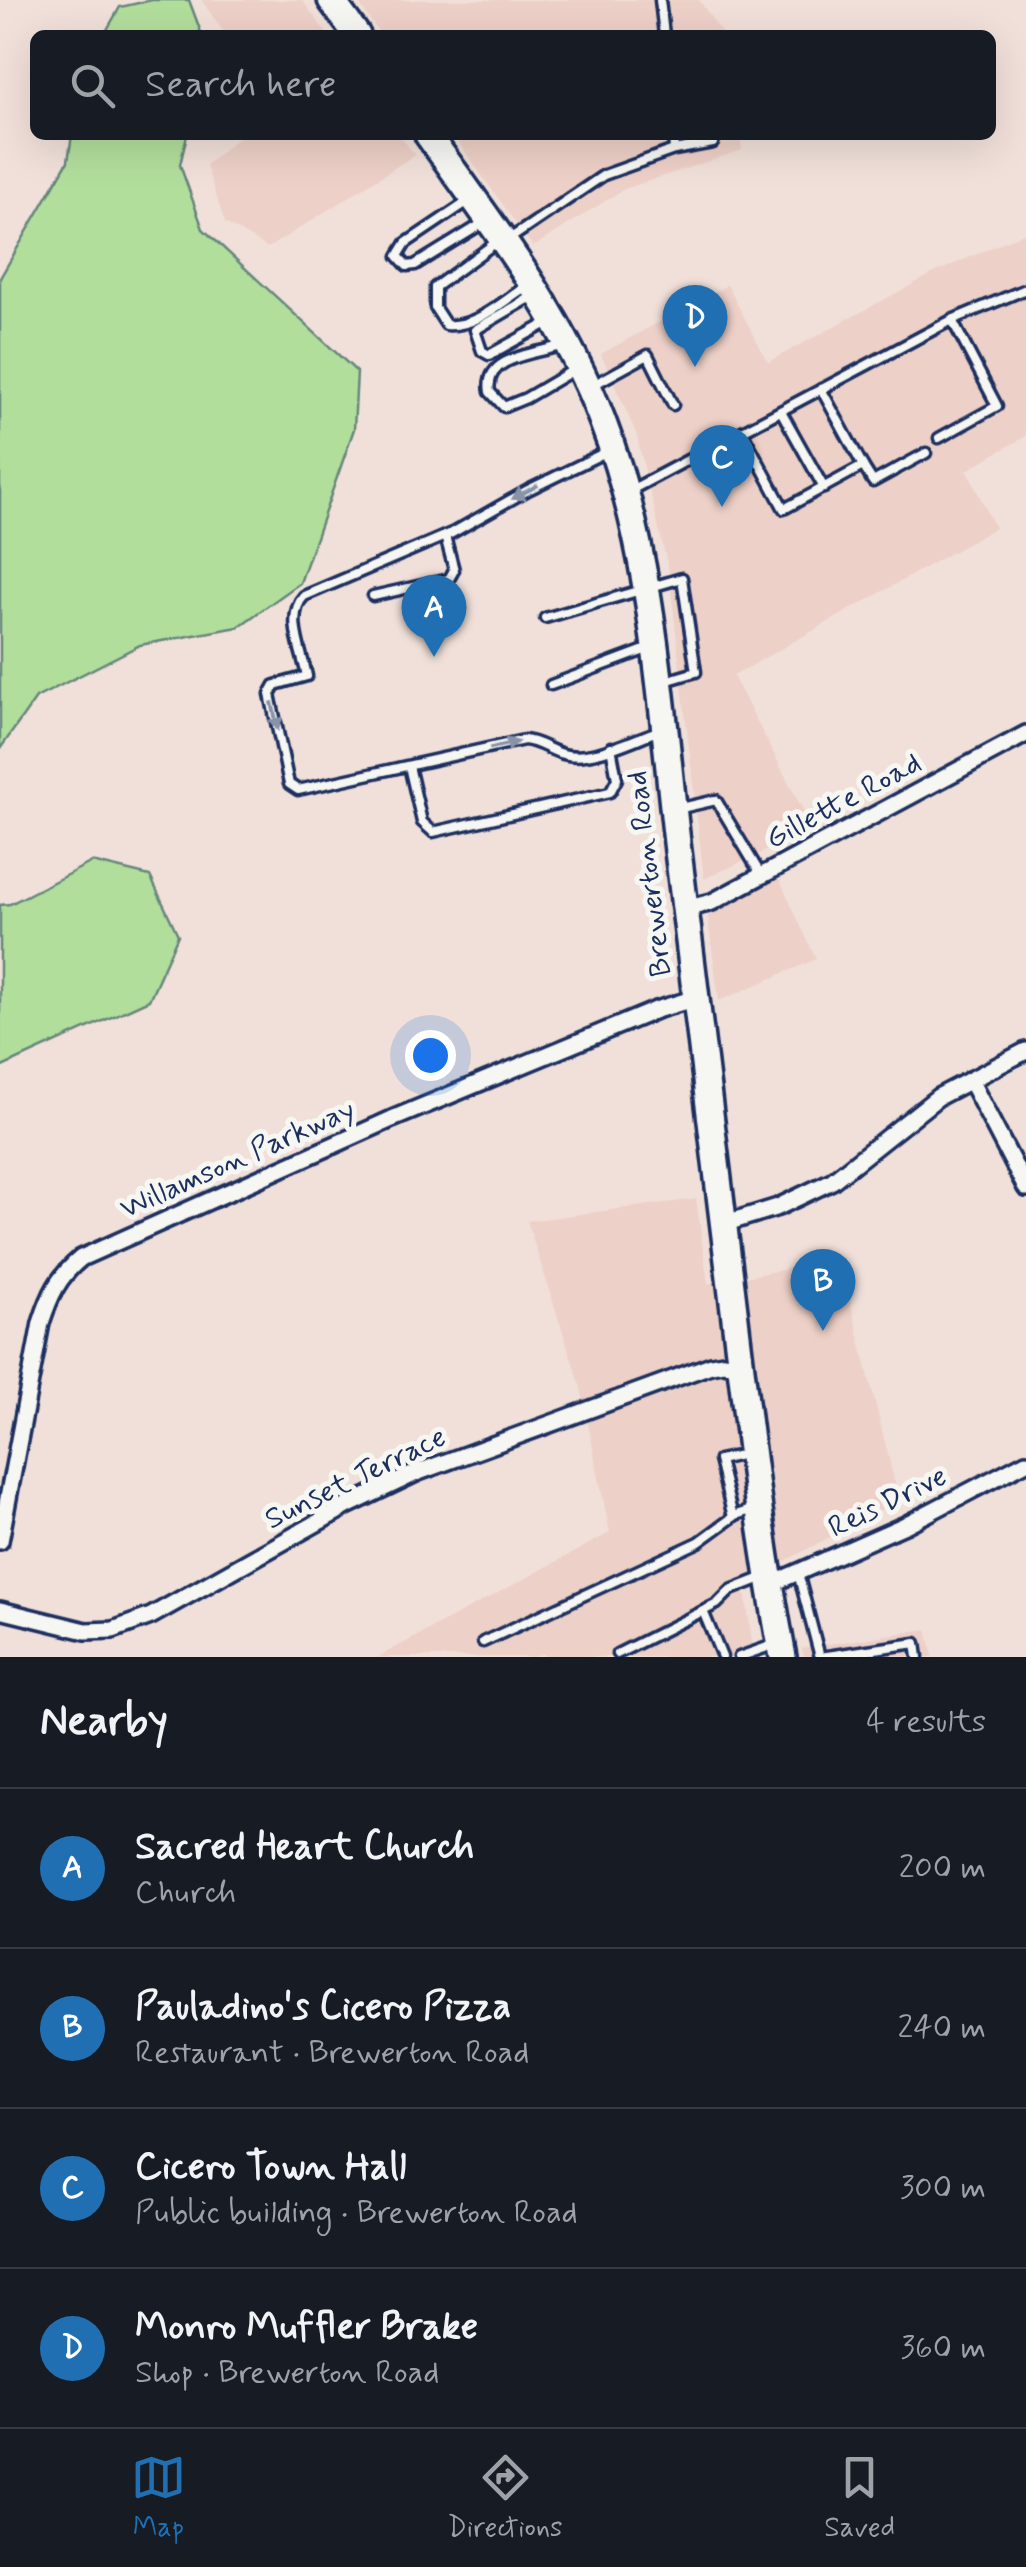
<!DOCTYPE html>
<meta charset="utf-8">
<style>
body{margin:0;font-family:Mynerve,sans-serif;background:#242831;color:#f1f3f6}
.you{position:absolute;left:430px;top:1055px;width:35px;height:35px;margin:-25px;border:8px solid #fff;border-radius:50%;background:#1a73e8;box-shadow:0 0 0 15px #1a73e833}
.badge{display:grid;place-items:center;width:65px;height:65px;border-radius:50%;background:#1f6fb2;color:#fff;font-size:32px;font-weight:700}
.pin{position:absolute;translate:-50% -82px;filter:drop-shadow(0 2px 5px #0008)}
.pin::after{content:'';position:absolute;top:52px;width:35px;height:30px;background:inherit;clip-path:polygon(0 0,100% 0,50% 100%)}
.list{margin:0;padding:0;list-style:none}
h2{display:flex;justify-content:space-between;align-items:center;height:130px;margin:0;padding:0 40px;font-size:42px}
h2 small{font-size:32px;font-weight:400;color:#9ea1a6}
.list li{display:grid;grid-template-columns:65px 1fr auto;gap:30px;align-items:center;box-sizing:border-box;height:160px;padding:0 40px;border-top:2px solid #363941}
.list b{display:block;font-size:38px;white-space:nowrap}
.list p{margin:0;font-size:32px;white-space:nowrap;color:#9ea1a6}
.list em{font-size:32px;font-style:normal;color:#9ea1a6}
.icon{flex:none;width:55px;height:55px;fill:none;stroke:currentColor;stroke-width:2;stroke-linecap:round;stroke-linejoin:round}
.map{position:relative;flex:none;width:1026px;height:1657px;overflow:hidden}
.search{position:absolute;background:#171b24;box-shadow:0 10px 40px #0002;left:30px;right:30px;top:30px;height:110px;display:flex;align-items:center;gap:25px;box-sizing:border-box;padding:0 35px;border-radius:15px;color:#9ea1a6;font-size:38px}
.sheet{height:770px;background:#171b24}
nav{display:flex;justify-content:space-around;align-items:center;box-sizing:border-box;height:140px;border-top:2px solid #363941;background:#171b24;font-size:28px;color:#9ea1a6}
nav a{display:grid;justify-items:center;gap:5px}
nav .on{color:#1f6fb2}
.map>svg:first-child{display:block}
.built{fill:#edd0c7}
.green{fill:#b2de9c;stroke:#66867d;stroke-width:2.5}
.lines{fill:none;stroke-linecap:round;stroke-linejoin:round}
.service-casing{stroke:#1b2f5e;stroke-width:15}
.minor-casing{stroke:#1b2f5e;stroke-width:22}
.primary-casing{stroke:#1b2f5e;stroke-width:32}
.service{stroke:#f6f6f2;stroke-width:8}
.minor{stroke:#f6f6f2;stroke-width:15}
.primary{stroke:#f6f6f2;stroke-width:25}
.oneway{fill:#8892a8}
.labels{text-anchor:middle;stroke-width:10;stroke-linejoin:round;paint-order:stroke}
.street-label{font-size:30px;fill:#1b2f5e;stroke:#f6f6f2}
</style>
<div class="map">
<svg width="1026" height="1657" viewBox="0 0 1026 1657">
<rect width="100%" height="100%" fill="#f1e0d9"/>
<filter id="ink" filterUnits="userSpaceOnUse"><feTurbulence type="fractalNoise" baseFrequency=".01" numOctaves="2"/><feDisplacementMap in="SourceGraphic" scale="20" xChannelSelector="R" yChannelSelector="G"/><feConvolveMatrix kernelMatrix="1 2 1 2 8 2 1 2 1" color-interpolation-filters="sRGB"/></filter>
<g filter="url(#ink)">
<!-- built -->
<g class="built">
<polygon points="201,0 302,0 328,35 226,35"/>
<polygon points="356,0 699,0 723,35 381,35"/>
<polygon points="241,135 400,135 415,155 268,248 225,223 206,165"/>
<polygon points="453,135 740,135 742,150 624,189 533,247"/>
<polygon points="1026,232 1026,436 967,470 995,528 733,676 813,829 704,879 669,571 636,433 601,354 727,285 768,362 932,274"/>
<polygon points="776,872 816,959 719,1001 707,910"/>
<polygon points="696,1199 708,1284 840,1259 899,1500 744,1583 754,1657 545,1657 542,1653 533,1657 378,1657 610,1533 581,1388 527,1221"/>
<polygon points="927,1629 933,1657 804,1657 802,1648"/>
</g>
<!-- green -->
<g class="green">
<polygon points="152,0 189,0 202,35 104,35 120,7"/>
<polygon points="72,135 187,135 180,165 203,229 357,372 354,429 300,583 238,627 140,645 36,698 0,749 0,278 68,161"/>
<polygon points="92,862 150,876 178,935 149,1000 0,1068 0,905 10,904"/>
</g>
<g class="lines">
<!-- service casing -->
<g class="service-casing">
<g id="service">
<polyline points="660,0 664,35"/>
<polyline points="673,135 674,150"/>
<polyline points="470,200 406,243 398,256 407,266 415,265 485,222"/>
<polyline points="508,240 604,175 674,150 713,143 713,135"/>
<path d="M498 241 435 287V308L446 325C476 328 502 301 527 286"/>
<polyline points="535,295 475,330 482,351 489,355 549,322"/>
<path d="M563 345C539 354 483 355 490 392L504 407 526 398 577 368"/>
<polyline points="593,385 648,355 673,405"/>
<polyline points="781,411 824,488"/>
<polyline points="742,431 784,509 863,466 821,389"/>
<polyline points="939,438 997,406 952,320"/>
<path d="M608 451 528 490 452 533 304 596C285 616 302 652 307 676L275 685 270 694 289 784 298 790 524 740C538 741 549 750 563 754 591 762 631 740 658 731"/>
<polyline points="863,466 873,482 926,453"/>
<polyline points="631,490 952,320 1026,289"/>
<polyline points="373,596 449,579 454,570 445,536"/>
<polyline points="545,618 682,578 696,672 665,681"/>
<polyline points="551,685 650,648"/>
<polyline points="409,766 422,822 433,832 610,792 617,779 611,747"/>
<polyline points="677,809 716,800 761,875"/>
<polyline points="733,1517 719,1460 745,1454"/>
<polyline points="798,1573 820,1657 916,1643 918,1657"/>
<polyline points="703,1611 722,1657"/>
<polyline points="483,1642 699,1542 736,1515 754,1509"/>
<polyline points="617,1654 717,1604 731,1590 764,1577"/>
<polyline points="739,1657 776,1644"/>
</g>
</g>
<!-- minor casing -->
<g class="minor-casing">
<g id="minor">
<polyline points="685,909 712,902 1026,734"/>
<polyline points="970,1080 1026,1188"/>
<polyline points="723,1224 778,1207 832,1181 938,1097 1026,1051"/>
<path d="M0 1541 41 1323C50 1295 58 1277 81 1258L392 1119 656 1010 696 998"/>
<polyline points="769,1585 905,1525 1026,1462"/>
<polyline points="0,1610 86,1631 113,1630 151,1616 349,1505 416,1473 711,1365 723,1363 741,1365"/>
</g>
</g>
<!-- primary casing -->
<g class="primary-casing">
<g id="primary">
<polyline points="331,0 357,35"/>
<path d="M428 135C493 226 562 314 602 420 654 554 661 708 678 851 696 1004 715 1157 734 1310 748 1426 761 1542 783 1657"/>
</g>
</g>
<!-- service -->
<use href="#service" class="service"/>
<!-- minor -->
<use href="#minor" class="minor"/>
<!-- primary -->
<use href="#primary" class="primary"/>
</g>
<!-- one-way arrows -->
<defs><path id="oneway-solid" d="M-6-.8H1V-3.2L6.5 0L1 3.2V.8H-6Z" transform="scale(2.5)"/></defs>
<g class="oneway">
<use href="#oneway-solid" transform="translate(525 492) rotate(152)"/>
<use href="#oneway-solid" transform="translate(275 716) rotate(78)"/>
<use href="#oneway-solid" transform="translate(504 745) rotate(-13)"/>
</g>
</g>
<g class="labels">
<!-- street labels -->
<g class="street-label">
<text transform="translate(843 800) rotate(-28)" y="10">Gillette Road</text>
<text transform="translate(648 874) rotate(-97)" y="10">Brewerton Road</text>
<text transform="translate(237 1158) rotate(-24)" y="10">Willamson Parkway</text>
<text transform="translate(355 1477) rotate(-26)" y="10">Sunset Terrace</text>
<text transform="translate(887 1501) rotate(-26)" y="10">Reis Drive</text>
</g>
</g>
</svg>
<div class="you"></div>
<div class="pin badge" style="left:434px;top:657px">A</div>
<div class="pin badge" style="left:823px;top:1331px">B</div>
<div class="pin badge" style="left:722px;top:507px">C</div>
<div class="pin badge" style="left:695px;top:367px">D</div>
<div class="search"><svg class="icon" aria-label="search" viewBox="0 0 24 24"><circle cx="10" cy="10" r="6"/><path d="M15 15l6 6"/></svg>Search here</div>
</div>
<section class="sheet">
<h2>Nearby<small>4 results</small></h2>
<ul class="list">
<li><span class="badge">A</span><div><b>Sacred Heart Church</b><p>Church</p></div><em>200 m</em></li>
<li><span class="badge">B</span><div><b>Pauladino's Cicero Pizza</b><p>Restaurant · Brewerton Road</p></div><em>240 m</em></li>
<li><span class="badge">C</span><div><b>Cicero Town Hall</b><p>Public building · Brewerton Road</p></div><em>300 m</em></li>
<li><span class="badge">D</span><div><b>Monro Muffler Brake</b><p>Shop · Brewerton Road</p></div><em>360 m</em></li>
</ul>
</section>
<nav>
<a class="on"><svg class="icon" aria-label="map" viewBox="0 0 24 24"><path d="M3 6l6-2 6 2 6-2v14l-6 2-6-2-6 2zM9 4v14M15 6v14"/></svg>Map</a>
<a><svg class="icon" aria-label="directions" viewBox="0 0 24 24"><path d="M12 3l9 9-9 9-9-9zM9 14v-3h6M13 9l2 2-2 2"/></svg>Directions</a>
<a><svg class="icon" aria-label="saved" viewBox="0 0 24 24"><path d="M7 4h10v16l-5-4-5 4z"/></svg>Saved</a>
</nav>
